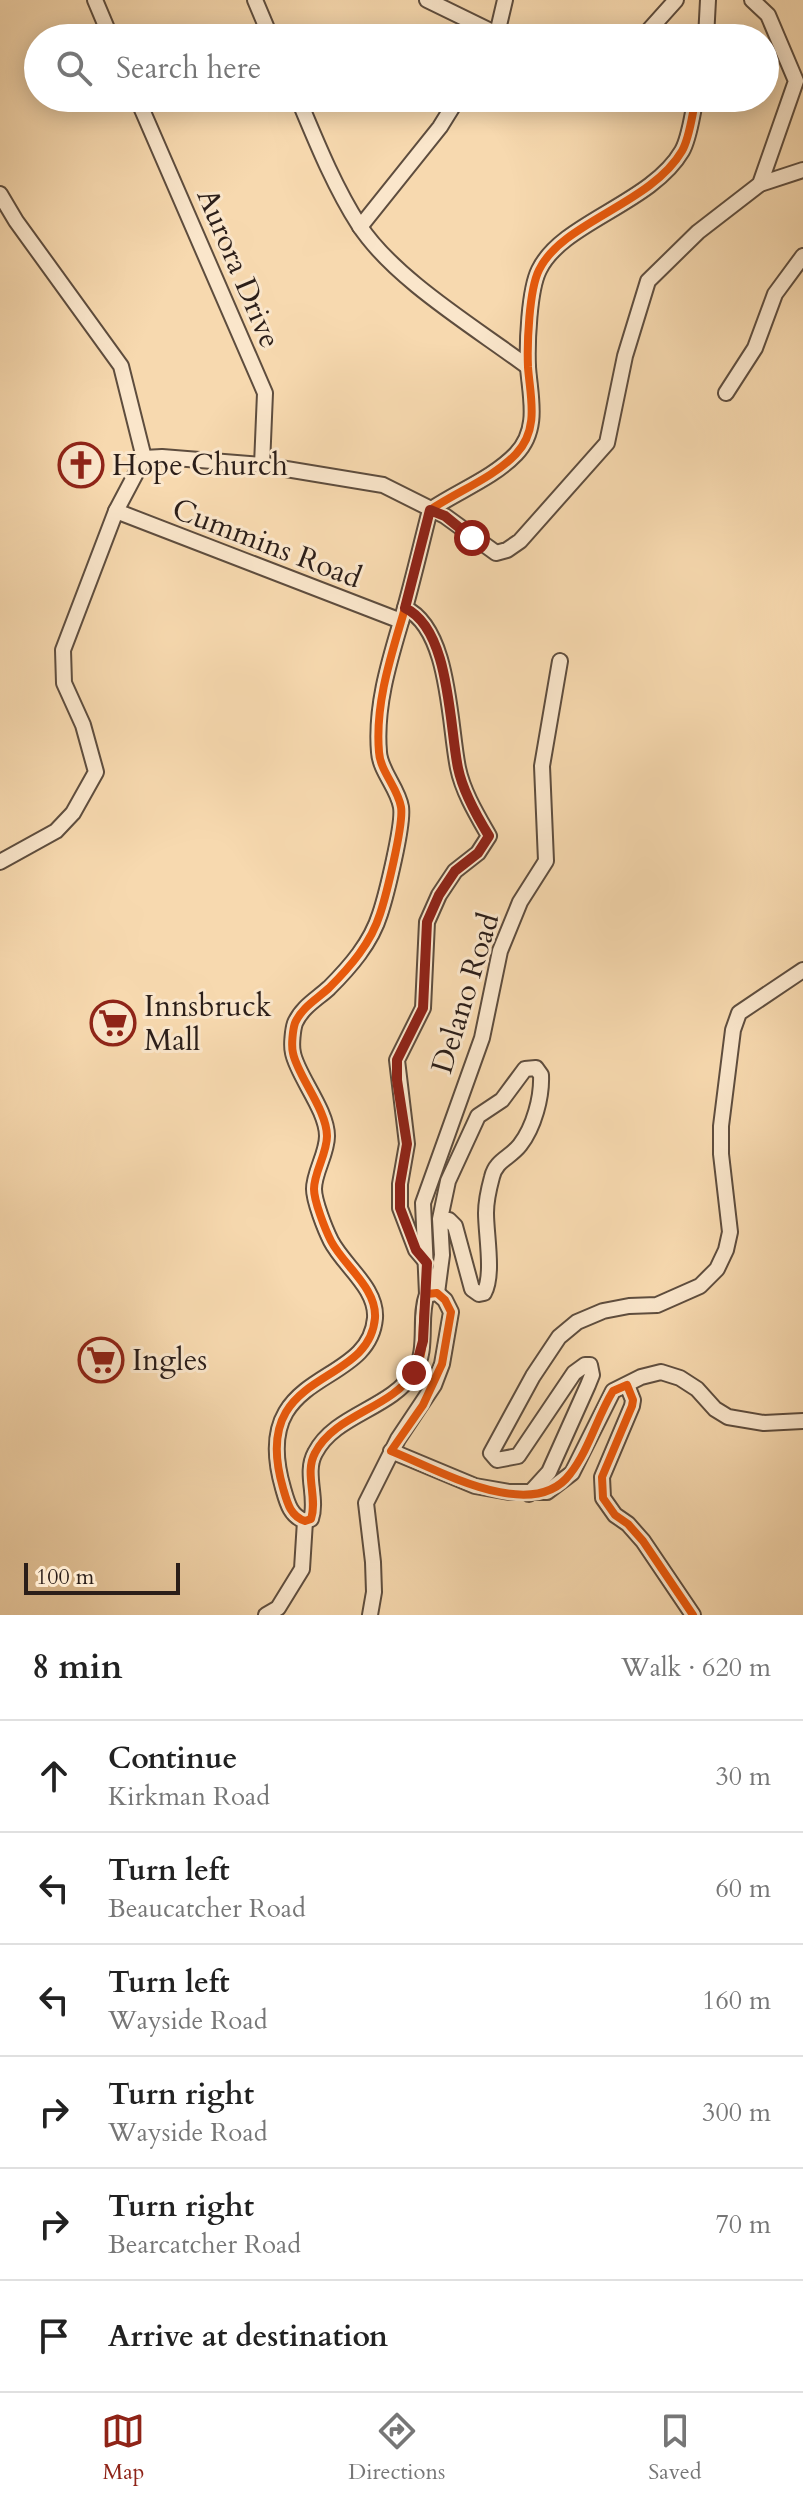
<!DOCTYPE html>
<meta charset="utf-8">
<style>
body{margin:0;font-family:Cardo,serif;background:#f2f2f2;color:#222}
.scale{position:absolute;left:24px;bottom:20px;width:156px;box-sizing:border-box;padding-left:8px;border:4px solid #2b1e19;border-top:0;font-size:22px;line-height:28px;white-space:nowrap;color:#2b1e19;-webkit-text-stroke:6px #fae6cb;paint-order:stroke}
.stop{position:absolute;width:24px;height:24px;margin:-18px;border:6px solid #8f2418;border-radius:50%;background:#fff}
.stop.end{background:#8f2418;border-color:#fff;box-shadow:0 2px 8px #0008}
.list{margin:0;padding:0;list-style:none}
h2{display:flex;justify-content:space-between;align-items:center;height:104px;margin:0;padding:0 32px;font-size:34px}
h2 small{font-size:26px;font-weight:400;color:#767676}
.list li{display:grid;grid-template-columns:52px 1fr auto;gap:24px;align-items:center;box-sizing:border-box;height:112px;padding:0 32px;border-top:2px solid #e0e0e0}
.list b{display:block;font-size:30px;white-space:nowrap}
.list p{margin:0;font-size:26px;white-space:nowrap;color:#767676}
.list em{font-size:26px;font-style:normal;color:#767676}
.icon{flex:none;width:44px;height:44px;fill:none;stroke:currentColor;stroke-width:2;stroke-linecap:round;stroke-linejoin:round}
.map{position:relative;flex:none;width:803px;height:1615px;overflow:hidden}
.search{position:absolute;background:#fff;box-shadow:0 4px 20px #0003;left:24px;right:24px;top:24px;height:88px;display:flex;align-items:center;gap:20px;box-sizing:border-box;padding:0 28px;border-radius:44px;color:#767676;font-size:30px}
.sheet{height:776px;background:#fff}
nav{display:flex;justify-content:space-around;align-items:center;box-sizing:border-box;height:112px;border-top:2px solid #e0e0e0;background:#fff;font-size:22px;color:#767676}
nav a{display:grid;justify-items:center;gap:4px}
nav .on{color:#8f2418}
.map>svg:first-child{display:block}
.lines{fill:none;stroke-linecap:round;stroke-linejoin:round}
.minor-casing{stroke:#5e4d3e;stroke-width:18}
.minor{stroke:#fae6cb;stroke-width:14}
.cycleway-casing{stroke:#fae6cb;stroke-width:13}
.cycleway{stroke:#e8590c;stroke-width:8}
.route{stroke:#8f2418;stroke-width:10}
.labels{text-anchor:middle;stroke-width:6;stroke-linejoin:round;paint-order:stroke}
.street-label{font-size:30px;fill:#2b1e19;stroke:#fae6cb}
.poi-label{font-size:30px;fill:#2b1e19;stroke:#fae6cb;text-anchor:start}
</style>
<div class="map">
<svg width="803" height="1615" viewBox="0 0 803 1615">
<rect width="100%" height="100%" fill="#f7d9af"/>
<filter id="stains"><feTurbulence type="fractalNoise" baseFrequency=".0025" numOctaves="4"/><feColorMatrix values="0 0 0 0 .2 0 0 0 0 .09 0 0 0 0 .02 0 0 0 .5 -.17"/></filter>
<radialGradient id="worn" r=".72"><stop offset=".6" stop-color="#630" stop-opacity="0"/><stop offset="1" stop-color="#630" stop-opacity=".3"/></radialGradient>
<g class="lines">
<!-- minor casing -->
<g class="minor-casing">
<g id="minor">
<polyline points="95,0 111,38"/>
<polyline points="255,0 271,38"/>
<polyline points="427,0 505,38"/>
<polyline points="496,38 505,0"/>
<polyline points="642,38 676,0"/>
<polyline points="706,38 708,0"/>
<polyline points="137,98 265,393 262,465"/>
<path d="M298 98C316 141 334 186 359 225 394 279 476 328 528 367"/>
<polyline points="760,184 803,170"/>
<polyline points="0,194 16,221 121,366 144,458 162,457 262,465 383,485 445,516 496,553 507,550 520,541 607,443 625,356 648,281 698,232 760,184 796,81 768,15 752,0"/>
<polyline points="360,227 440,127 458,98"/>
<polyline points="726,393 755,348 775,294 803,256"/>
<path d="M430 510C458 491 493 478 516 454 540 429 530 396 528 367 527 344 529 290 539 270 562 222 651 204 682 151 690 137 692 114 696 98"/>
<polyline points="116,511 401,621"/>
<path d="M405 608C450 629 449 724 458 768 463 792 477 815 489 836L478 853 455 871 439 895 427 922 423 1008 397 1060 407 1144 400 1184V1208L416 1250 427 1263"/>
<polyline points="0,862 56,831 73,813 96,772 83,725 64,683 63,650 116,511 144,458"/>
<path d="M437 1293 442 1255 440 1219 448 1181 478 1116 502 1100 525 1069 536 1068 541 1075C542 1097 534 1127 520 1145 510 1158 496 1160 492 1177 489 1188 486 1201 486 1213 486 1235 494 1275 484 1293L479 1294 472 1289 455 1226 449 1220 440 1219"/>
<polyline points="627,1385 633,1400 632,1406 602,1477 603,1498 615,1515 628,1524 643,1541 693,1615"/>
<polyline points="391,1451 475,1486 509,1492 547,1492 572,1473 613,1391 641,1377 661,1372 680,1378 697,1389 715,1409 728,1417 764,1423 803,1421"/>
<polyline points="529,1494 549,1472 588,1385 592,1375 590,1365 585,1365 574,1373 518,1456 497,1460 491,1453 533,1376 559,1337 577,1322 603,1311 629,1306 657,1305 700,1286 717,1269 726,1250 730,1232 721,1154 721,1126 733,1030 739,1013 803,970"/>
<path d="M305 1521C290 1516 287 1502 283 1488 248 1367 369 1390 375 1318 377 1288 344 1266 331 1241 325 1229 314 1201 314 1189 314 1172 327 1154 327 1136 327 1110 297 1075 293 1053 291 1045 293 1029 295 1023 302 1007 317 999 329 988 350 967 371 943 380 914 386 896 404 824 401 807 398 788 380 771 379 752 375 705 390 659 403 615 413 580 421 545 430 510"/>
<path d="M305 1521 311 1519C318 1498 304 1473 315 1453 335 1414 391 1409 414 1372 429 1349 418 1319 427 1294L423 1203 482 1038 500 951 520 902 546 861 542 766 560 661"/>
<polyline points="266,1615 278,1608 302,1569 305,1521"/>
<polyline points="370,1615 374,1592 373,1562 366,1503 398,1439 434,1385 442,1364 451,1312 445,1300 437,1293 430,1294"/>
</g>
</g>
<!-- minor -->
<use href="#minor" class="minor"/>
<!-- cycleway casing -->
<g class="cycleway-casing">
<path id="cycleway" d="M693 1615 643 1541 628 1524 615 1515 603 1498 602 1477 632 1406 633 1400 627 1385 613 1391C597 1417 589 1450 570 1474 532 1525 435 1468 391 1451L423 1405 442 1364 451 1312 445 1300 437 1293 427 1294C418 1319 429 1349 414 1372 391 1409 335 1414 315 1453 304 1473 318 1498 311 1519L305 1521C290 1516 287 1502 283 1488 248 1367 369 1390 375 1318 377 1288 344 1266 331 1241 325 1229 314 1201 314 1189 314 1172 327 1154 327 1136 327 1110 297 1075 293 1053 291 1045 293 1029 295 1023 302 1007 317 999 329 988 350 967 371 943 380 914 386 896 404 824 401 807 398 788 380 771 379 752 375 705 390 659 403 615 413 580 421 545 430 510 458 491 493 478 516 454 540 429 530 396 528 367 527 344 529 290 539 270 562 222 651 204 682 151 690 137 692 114 696 98"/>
</g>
<!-- cycleway -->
<use href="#cycleway" class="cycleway"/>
</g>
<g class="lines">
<!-- route -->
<path class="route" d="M414 1373 423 1341 427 1263 416 1250 400 1208V1184L407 1144 397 1080V1060L423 1008 427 922 439 895 455 871 478 853 489 836C476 815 463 792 458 768 449 724 450 629 405 608L430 510 445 516 472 538"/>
</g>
<!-- icons -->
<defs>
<g id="church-ring" transform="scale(2.3)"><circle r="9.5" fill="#fae6cb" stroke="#8f2418" stroke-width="1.5"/><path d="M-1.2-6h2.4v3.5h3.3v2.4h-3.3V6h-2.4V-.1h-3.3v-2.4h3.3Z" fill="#8f2418"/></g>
<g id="supermarket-ring" transform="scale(2.3)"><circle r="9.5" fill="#fae6cb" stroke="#8f2418" stroke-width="1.5"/><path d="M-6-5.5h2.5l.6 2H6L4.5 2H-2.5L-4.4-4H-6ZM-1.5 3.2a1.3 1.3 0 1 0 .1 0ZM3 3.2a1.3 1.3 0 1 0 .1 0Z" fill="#8f2418"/></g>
</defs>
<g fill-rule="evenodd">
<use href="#church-ring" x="81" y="465"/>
<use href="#supermarket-ring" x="113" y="1023"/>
<use href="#supermarket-ring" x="101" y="1360"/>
</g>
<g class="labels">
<!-- street labels -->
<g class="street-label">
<text transform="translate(239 268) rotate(67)" y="10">Aurora Drive</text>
<text transform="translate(267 543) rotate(21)" y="10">Cummins Road</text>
<text transform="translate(465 993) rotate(-73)" y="10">Delano Road</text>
</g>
<!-- poi labels -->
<g class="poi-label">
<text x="112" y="475">Hope Church</text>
<text x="144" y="1016">Innsbruck<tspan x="144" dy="34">Mall</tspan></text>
<text x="132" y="1370">Ingles</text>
</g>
</g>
<rect width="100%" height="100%" filter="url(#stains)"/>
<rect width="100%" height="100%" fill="url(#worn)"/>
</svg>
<div class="scale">100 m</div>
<div class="stop" style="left:472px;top:538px"></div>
<div class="stop end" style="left:414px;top:1373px"></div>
<div class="search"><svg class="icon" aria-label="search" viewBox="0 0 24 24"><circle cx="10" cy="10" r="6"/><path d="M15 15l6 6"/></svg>Search here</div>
</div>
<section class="sheet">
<h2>8 min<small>Walk · 620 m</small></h2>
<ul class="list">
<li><svg class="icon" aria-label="ahead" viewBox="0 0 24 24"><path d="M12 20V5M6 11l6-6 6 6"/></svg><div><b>Continue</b><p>Kirkman Road</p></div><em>30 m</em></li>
<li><svg class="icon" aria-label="left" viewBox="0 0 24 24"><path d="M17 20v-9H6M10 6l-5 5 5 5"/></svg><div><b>Turn left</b><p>Beaucatcher Road</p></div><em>60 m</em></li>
<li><svg class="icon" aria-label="left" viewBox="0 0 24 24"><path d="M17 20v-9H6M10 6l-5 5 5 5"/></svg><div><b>Turn left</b><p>Wayside Road</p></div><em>160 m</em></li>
<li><svg class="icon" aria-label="right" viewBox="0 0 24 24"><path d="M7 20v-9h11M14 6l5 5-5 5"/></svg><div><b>Turn right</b><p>Wayside Road</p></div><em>300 m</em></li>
<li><svg class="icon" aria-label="right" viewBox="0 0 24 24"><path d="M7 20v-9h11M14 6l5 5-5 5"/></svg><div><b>Turn right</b><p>Bearcatcher Road</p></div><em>70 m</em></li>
<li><svg class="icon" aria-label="arrive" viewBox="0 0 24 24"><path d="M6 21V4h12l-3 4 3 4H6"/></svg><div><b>Arrive at destination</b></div></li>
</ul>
</section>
<nav>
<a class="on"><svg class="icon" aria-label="map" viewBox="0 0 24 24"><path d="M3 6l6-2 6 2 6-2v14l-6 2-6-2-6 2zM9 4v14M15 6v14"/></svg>Map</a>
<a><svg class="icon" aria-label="directions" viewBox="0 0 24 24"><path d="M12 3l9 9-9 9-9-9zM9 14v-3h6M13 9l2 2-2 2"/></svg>Directions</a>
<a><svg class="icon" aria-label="saved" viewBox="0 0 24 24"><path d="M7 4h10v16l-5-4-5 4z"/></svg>Saved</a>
</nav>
